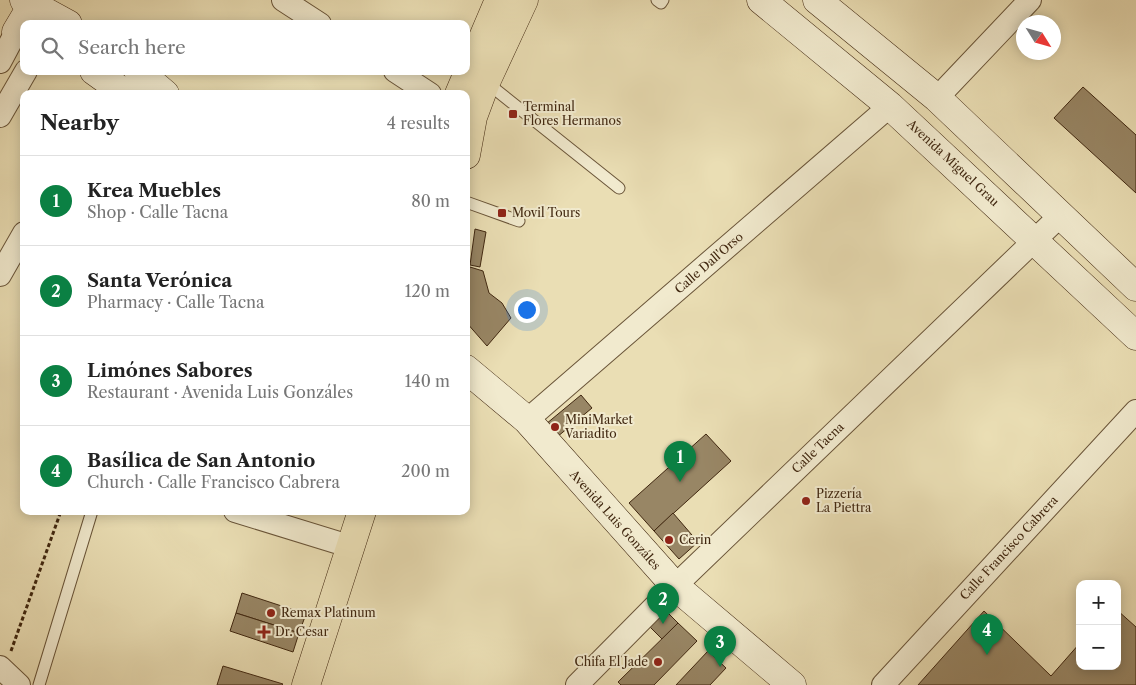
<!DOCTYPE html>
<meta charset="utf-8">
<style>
body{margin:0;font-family:"Libre Caslon Text",serif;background:#f6f6f6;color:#222}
.controls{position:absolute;right:15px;bottom:15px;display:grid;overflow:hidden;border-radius:10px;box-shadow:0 2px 12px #0003}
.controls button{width:45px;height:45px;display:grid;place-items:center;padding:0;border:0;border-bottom:1px solid #e0e0e0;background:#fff;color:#222;font:25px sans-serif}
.compass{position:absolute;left:1016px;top:15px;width:45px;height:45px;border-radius:50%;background:#fff;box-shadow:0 2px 12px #0003;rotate:127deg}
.you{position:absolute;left:526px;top:309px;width:18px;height:18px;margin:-12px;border:4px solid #fff;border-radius:50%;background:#1a73e8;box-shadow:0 0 0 8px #1a73e833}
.badge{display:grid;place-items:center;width:32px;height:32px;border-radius:50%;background:#0b8043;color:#fff;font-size:16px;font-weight:700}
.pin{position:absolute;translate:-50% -41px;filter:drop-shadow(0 1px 2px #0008)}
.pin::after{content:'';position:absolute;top:26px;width:18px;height:15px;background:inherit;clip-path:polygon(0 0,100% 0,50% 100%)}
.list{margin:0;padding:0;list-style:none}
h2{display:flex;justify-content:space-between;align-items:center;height:65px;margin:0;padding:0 20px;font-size:21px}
h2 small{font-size:16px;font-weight:400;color:#767676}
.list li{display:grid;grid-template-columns:32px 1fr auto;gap:15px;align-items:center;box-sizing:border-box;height:90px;padding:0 20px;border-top:1px solid #e0e0e0}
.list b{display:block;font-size:19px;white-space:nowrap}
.list p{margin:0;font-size:16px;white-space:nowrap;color:#767676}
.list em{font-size:16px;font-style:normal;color:#767676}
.icon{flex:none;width:28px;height:28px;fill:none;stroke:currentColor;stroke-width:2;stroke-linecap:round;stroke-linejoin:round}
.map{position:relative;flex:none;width:1136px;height:685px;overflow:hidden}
.search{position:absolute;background:#fff;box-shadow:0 2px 12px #0003;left:20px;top:20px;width:450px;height:55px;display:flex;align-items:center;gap:12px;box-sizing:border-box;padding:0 18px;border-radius:10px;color:#767676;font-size:19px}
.panel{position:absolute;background:#fff;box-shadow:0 2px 12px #0003;left:20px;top:90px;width:450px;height:425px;border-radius:10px}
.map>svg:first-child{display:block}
.building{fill:#988665;stroke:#402710}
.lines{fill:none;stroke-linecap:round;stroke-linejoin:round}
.lane-casing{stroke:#6a5539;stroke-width:13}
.street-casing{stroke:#6a5539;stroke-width:24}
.secondary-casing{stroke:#402710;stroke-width:29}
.primary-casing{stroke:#402710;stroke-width:29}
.path{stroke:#402710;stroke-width:3;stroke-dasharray:4 2.5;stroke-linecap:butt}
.lane{stroke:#f1eace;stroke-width:11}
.street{stroke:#f1eace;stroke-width:22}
.secondary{stroke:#f1eace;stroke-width:28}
.primary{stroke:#eadeb4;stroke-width:28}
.poi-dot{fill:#8f2418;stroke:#f1eace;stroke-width:2}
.labels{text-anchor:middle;stroke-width:4;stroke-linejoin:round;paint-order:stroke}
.poi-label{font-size:12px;fill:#402710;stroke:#f1eace;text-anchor:start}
.street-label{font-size:12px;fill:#402710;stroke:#f1eace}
</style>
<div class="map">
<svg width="1136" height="685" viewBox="0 0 1136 685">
<rect width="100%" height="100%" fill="#eadeb4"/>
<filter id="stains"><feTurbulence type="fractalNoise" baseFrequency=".004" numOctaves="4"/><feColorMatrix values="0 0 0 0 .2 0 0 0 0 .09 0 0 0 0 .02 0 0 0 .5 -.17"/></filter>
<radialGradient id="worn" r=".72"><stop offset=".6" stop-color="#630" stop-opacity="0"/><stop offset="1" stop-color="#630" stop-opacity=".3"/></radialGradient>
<!-- building -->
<g class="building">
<polygon points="1083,87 1136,135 1136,193 1054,118"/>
<polygon points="475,229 486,232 480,267 470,265"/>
<polygon points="470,267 483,271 489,293 502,303 511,318 487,346 466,322 466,282"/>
<polygon points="581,395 592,408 557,437 546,424"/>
<polygon points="706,434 731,461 654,531 629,503"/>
<polygon points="673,513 698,542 679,559 654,531"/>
<polygon points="242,593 306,614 299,633 236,613"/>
<polygon points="664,609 678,623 662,639 648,625"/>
<polygon points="1117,610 1136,627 1136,685 918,685 984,611 1051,676 1080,643 1080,666 1117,666"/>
<polygon points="236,613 299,633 293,652 230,631"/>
<polygon points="678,623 697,641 654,685 621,685 618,682"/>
<polygon points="708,651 726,668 710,685 676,685"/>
<polygon points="223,666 283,684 282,685 217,685"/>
</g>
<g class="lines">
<!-- lane casing -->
<g class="lane-casing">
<g id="lane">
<polyline points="657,0 661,3 663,0"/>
<polyline points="486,82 619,188"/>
<polyline points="466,202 519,221"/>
<polyline points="39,685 92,511"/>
</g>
</g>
<!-- street casing -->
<g class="street-casing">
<g id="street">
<polyline points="283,0 320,24"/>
<polyline points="0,62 16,32"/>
<polyline points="395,71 430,94"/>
<polyline points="937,98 1030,0"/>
<polyline points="0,116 26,71"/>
<polyline points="0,275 24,233"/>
<polyline points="527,420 890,106"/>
<polyline points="235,511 352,547"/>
<polyline points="0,667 19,685"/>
<polyline points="577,685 675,586 1062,214"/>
<polyline points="883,685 1136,411"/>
</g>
</g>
<!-- secondary casing -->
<g class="secondary-casing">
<g id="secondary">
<polyline points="24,0 68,24"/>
<polyline points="761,0 890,106 1136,336"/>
<polyline points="817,0 937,98 1136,287"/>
<polyline points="16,32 35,0"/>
<polyline points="94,71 126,94"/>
<polyline points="138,71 165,94"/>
<polyline points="466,369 527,420 675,586 792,685"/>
</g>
</g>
<!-- primary casing -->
<g class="primary-casing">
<g id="primary">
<polyline points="459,94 499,0"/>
<polyline points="466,155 473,117 486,82 524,0"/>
<polyline points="306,685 362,511"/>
</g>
</g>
<!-- path -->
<polyline class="path" points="11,651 61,511"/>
<!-- lane -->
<use href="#lane" class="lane"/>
<!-- street -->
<use href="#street" class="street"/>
<!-- secondary -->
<use href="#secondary" class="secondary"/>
<!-- primary -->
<use href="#primary" class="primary"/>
</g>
<!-- markers -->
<g class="poi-dot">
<rect x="508" y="109" width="10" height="10" rx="2.5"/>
<rect x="497" y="208" width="10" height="10" rx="2.5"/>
<circle cx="555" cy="427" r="5"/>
<circle cx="806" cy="501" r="5"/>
<circle cx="669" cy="540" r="5"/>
<circle cx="271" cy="613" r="5"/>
<path d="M261.5 624.5h5v5h5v5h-5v5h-5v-5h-5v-5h5z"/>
<circle cx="658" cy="662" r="5"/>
</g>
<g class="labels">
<!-- poi labels -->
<g class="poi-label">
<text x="523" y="111">Terminal<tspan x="523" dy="14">Flores Hermanos</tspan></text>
<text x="512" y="217">Movil Tours</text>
<text x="565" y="424">MiniMarket<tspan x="565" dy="14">Variadito</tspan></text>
<text x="816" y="498">Pizzería<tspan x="816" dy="14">La Piettra</tspan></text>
<text x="679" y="544">Cerin</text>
<text x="281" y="617">Remax Platinum</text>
<text x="275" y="636">Dr. Cesar</text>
<text x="648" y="666" text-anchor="end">Chifa El Jade</text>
</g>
<!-- street labels -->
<g class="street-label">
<text transform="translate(953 163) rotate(43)" y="4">Avenida Miguel Grau</text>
<text transform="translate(709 263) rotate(-41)" y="4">Calle Dall'Orso</text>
<text transform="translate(818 448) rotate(-44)" y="4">Calle Tacna</text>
<text transform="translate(615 520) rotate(48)" y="4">Avenida Luis Gonzáles</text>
<text transform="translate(1009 548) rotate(-47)" y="4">Calle Francisco Cabrera</text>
</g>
</g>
<rect width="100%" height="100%" filter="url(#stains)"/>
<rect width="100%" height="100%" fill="url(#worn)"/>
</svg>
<div class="controls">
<button>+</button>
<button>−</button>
</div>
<svg class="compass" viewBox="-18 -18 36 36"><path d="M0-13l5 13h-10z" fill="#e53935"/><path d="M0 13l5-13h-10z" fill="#767676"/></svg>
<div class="you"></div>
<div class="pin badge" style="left:680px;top:482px">1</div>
<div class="pin badge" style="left:663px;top:624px">2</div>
<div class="pin badge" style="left:720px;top:667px">3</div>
<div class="pin badge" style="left:987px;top:655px">4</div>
<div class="search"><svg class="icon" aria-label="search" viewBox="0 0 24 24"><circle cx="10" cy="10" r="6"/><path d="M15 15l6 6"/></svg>Search here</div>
<section class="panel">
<h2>Nearby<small>4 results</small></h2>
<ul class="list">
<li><span class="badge">1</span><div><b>Krea Muebles</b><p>Shop · Calle Tacna</p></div><em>80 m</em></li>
<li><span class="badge">2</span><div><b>Santa Verónica</b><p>Pharmacy · Calle Tacna</p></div><em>120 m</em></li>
<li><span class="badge">3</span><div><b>Limónes Sabores</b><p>Restaurant · Avenida Luis Gonzáles</p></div><em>140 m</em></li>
<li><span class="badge">4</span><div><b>Basílica de San Antonio</b><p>Church · Calle Francisco Cabrera</p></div><em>200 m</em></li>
</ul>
</section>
</div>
